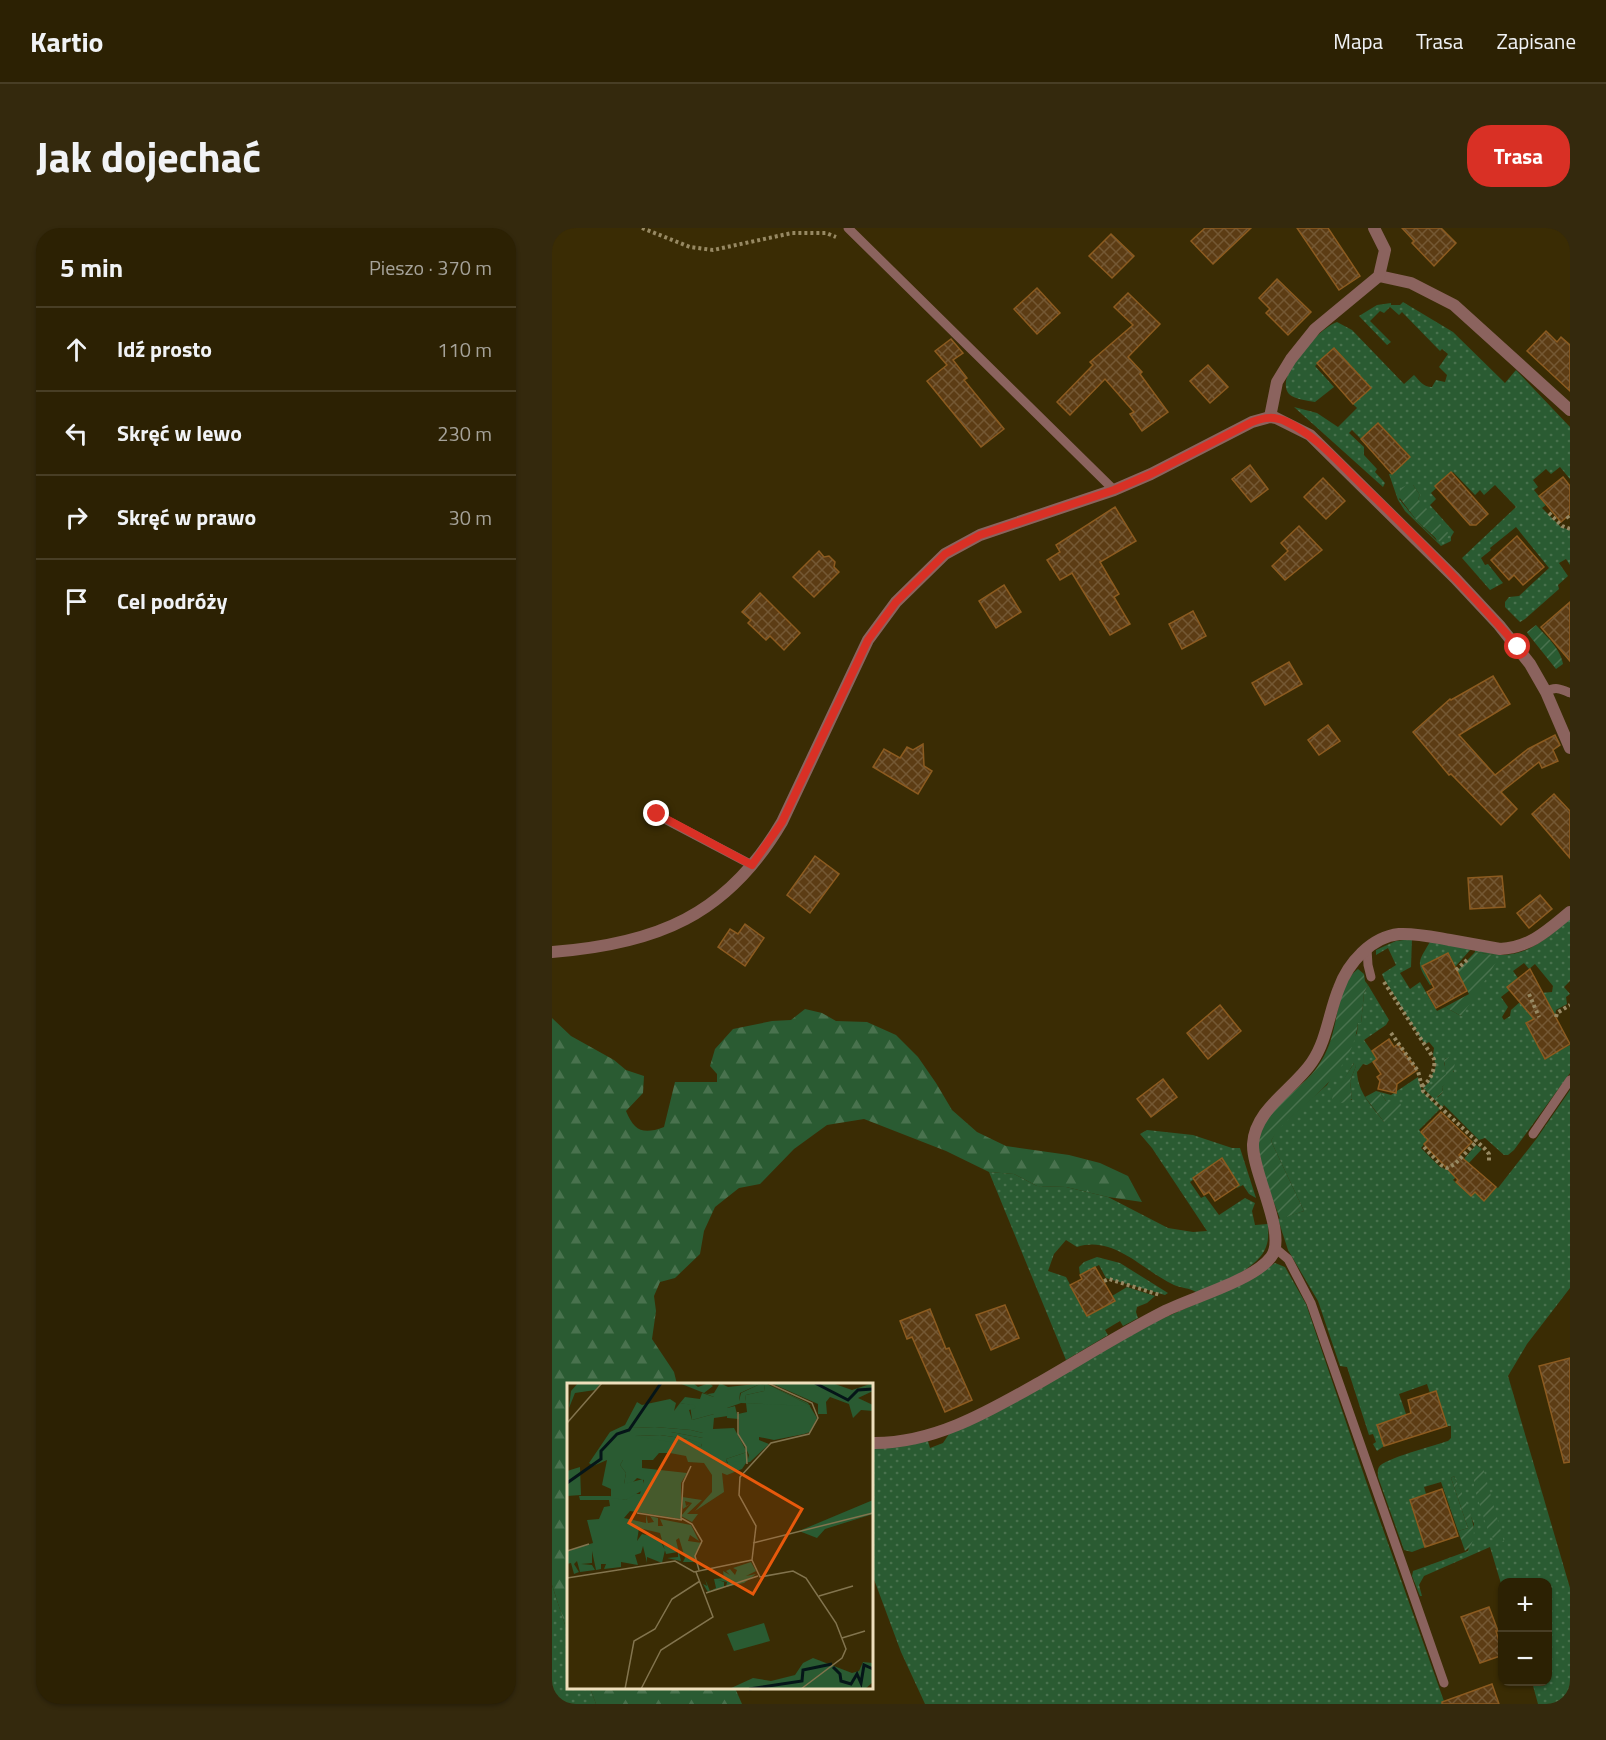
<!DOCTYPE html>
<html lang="pl">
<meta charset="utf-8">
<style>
body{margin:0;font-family:"Titillium Web",sans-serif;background:#34290d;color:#f1f3f6}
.controls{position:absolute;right:18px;bottom:18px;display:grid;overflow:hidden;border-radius:12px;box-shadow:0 2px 4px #0004}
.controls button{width:54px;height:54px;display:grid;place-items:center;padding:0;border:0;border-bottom:2px solid #483e25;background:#2c2103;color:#f1f3f6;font:30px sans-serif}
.stop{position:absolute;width:18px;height:18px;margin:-14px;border:4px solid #d93025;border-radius:50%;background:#fff}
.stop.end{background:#d93025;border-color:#fff;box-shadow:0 2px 6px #0008}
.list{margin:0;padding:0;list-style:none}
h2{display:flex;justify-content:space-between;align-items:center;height:78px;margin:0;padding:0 24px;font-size:26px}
h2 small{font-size:20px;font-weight:400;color:#a6a39a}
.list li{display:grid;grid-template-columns:39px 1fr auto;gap:18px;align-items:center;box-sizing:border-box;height:84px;padding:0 24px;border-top:2px solid #483e25}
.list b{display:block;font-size:22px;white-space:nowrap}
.list em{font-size:20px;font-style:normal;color:#a6a39a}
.icon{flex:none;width:33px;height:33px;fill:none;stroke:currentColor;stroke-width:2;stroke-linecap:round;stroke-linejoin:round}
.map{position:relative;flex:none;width:1018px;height:1476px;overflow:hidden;border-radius:24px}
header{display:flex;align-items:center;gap:36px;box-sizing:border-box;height:84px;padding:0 30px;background:#2c2103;border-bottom:2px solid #483e25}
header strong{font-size:28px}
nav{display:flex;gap:33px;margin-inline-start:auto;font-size:21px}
.intro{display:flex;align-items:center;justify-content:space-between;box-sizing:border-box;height:144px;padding:0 36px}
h1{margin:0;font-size:42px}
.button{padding:15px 27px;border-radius:24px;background:#d93025;color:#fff;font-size:21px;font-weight:700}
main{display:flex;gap:36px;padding:0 36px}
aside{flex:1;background:#2c2103;border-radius:24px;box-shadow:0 2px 4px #0004}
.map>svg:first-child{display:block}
.grass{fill:url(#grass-dots);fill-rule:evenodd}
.forest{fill:url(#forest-firs)}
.garden{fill:url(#garden-furrows)}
.building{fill:url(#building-cross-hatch);stroke:#8c5b20;stroke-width:1.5}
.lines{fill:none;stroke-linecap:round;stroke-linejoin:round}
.path{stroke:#978963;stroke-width:4;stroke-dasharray:3 3;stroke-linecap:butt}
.service{stroke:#8b635e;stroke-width:9}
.minor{stroke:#8b635e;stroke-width:12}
.tertiary{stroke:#8b635e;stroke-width:12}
.route{stroke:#d93025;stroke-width:8}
.inset-river{fill:none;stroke:#051518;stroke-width:3}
.inset-road{fill:none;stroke:#82744e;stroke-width:1.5}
.view{fill:#e8590c;fill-opacity:0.15;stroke:#e8590c;stroke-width:3}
.inset-edge{fill:none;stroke:#eedfbc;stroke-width:3}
</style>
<header>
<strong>Kartio</strong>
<nav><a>Mapa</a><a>Trasa</a><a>Zapisane</a></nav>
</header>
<div class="intro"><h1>Jak dojechać</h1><a class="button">Trasa</a></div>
<main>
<aside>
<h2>5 min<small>Pieszo · 370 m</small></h2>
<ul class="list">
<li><svg class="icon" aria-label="ahead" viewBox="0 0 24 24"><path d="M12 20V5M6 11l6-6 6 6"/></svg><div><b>Idź prosto</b></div><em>110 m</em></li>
<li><svg class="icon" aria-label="left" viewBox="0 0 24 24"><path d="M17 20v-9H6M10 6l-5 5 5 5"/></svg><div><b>Skręć w lewo</b></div><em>230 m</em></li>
<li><svg class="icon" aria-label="right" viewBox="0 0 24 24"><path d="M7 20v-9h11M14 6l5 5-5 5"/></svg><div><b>Skręć w prawo</b></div><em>30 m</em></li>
<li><svg class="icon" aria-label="arrive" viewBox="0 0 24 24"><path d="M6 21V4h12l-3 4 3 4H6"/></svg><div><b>Cel podróży</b></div></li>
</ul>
</aside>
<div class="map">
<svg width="1018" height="1476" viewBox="0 0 1018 1476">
<defs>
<pattern id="grass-dots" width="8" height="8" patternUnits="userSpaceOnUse" patternTransform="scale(1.5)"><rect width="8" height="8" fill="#2a5b32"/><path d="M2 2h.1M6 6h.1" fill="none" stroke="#49724e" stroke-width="1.8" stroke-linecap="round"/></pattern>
<pattern id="forest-firs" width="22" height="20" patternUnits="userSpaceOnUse" patternTransform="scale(1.5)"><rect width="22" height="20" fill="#2a5b32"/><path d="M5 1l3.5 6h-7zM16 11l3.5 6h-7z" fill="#49724e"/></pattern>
<pattern id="garden-furrows" width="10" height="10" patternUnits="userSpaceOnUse" patternTransform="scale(1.5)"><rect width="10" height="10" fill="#2a5b32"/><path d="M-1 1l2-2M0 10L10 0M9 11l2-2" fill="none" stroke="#49724e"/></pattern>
<pattern id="building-cross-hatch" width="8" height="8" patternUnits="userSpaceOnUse" patternTransform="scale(1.5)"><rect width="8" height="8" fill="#5c3c14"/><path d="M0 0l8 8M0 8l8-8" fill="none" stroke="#745834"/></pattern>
</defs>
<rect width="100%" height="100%" fill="#3a2c04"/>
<!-- grass -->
<g class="grass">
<path d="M851 74 901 104 953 155 964 142 1018 199V251L1008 239 999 246 994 241 981 252 986 259 982 262 994 277 990 280 1009 299 1018 302V337L1014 331 1007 335 1016 348 1006 357 1007 361 973 391 968 394 953 379V374L957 369 967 368 997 340 964 299 938 320 939 322 929 330 933 337 936 336 951 355 938 362 910 330 964 279 943 257 932 267 928 262 923 267 901 244 879 265 884 271 878 277 902 304 899 309V313L889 318 853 283 846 272 837 246H840L858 228 827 196 809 211 800 202 797 205 812 219V227L825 241 823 244 833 255 831 259 742 179 765 185 786 199 805 180 801 176 818 160 783 120 763 138 782 159 763 174C756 173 742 171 737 166 721 148 769 99 785 94L800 102 852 156 862 147C868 153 871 159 880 159L884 152 893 154 895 147 887 139 896 126 890 121 888 123 850 84 847 87 838 79 832 85 828 83 818 93 839 114 835 117 807 88 825 77 839 75V77H848ZM861 257 868 267 866 271 885 313 865 293 847 271Z"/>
<path d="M1018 691V753L1012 759 1018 766 1014 769 1015 776 1004 782 1003 787 988 765 1000 764 1001 758 983 736 977 741 972 735 961 743 966 750 956 759 958 762 949 769 956 779 950 789 952 792 958 788 959 782 968 774 985 790 974 796 993 830 1018 817V845L962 922 956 927H952L933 910 927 912 885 870 891 864 890 859 902 844 894 830 892 835 895 846 873 862 871 860 876 855 884 838 881 827 882 820 877 814 873 816 868 809 832 751 830 746 844 737 836 720 824 727V722L844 713 860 711 859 739 848 745 858 761 868 754 885 783 893 779 909 788 942 727 923 724V722C932 723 942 726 951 727 978 727 998 707 1018 691Z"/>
<path d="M879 712 919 721 903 739 895 725 871 738 880 756 878 757C863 733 866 735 879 712Z"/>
<path d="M816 757 837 792 834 797 812 812 825 831 815 837 811 836 805 844C806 865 820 878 832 894L834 873 828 864 839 867 866 849 870 863 888 881 867 902 876 912 869 920 888 939 898 943 905 939 924 917 930 921 901 952 919 967 923 964 932 973 944 959 946 960 985 910 1018 862V1060L975 1116 956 1148 1018 1360V1476H986L980 1454H996V1354H951L950 1359 938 1319 872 1348 867 1357 870 1368H868L860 1348 861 1343 916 1323 922 1296 902 1248 899 1250 916 1300 906 1303 889 1254 872 1259 874 1266 858 1272 873 1319 860 1324 852 1322 826 1249C826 1246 825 1242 827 1239 831 1231 884 1217 896 1213L899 1210V1198H895L884 1164 878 1165 875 1156 847 1166 860 1203 858 1210H856L849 1189 825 1197 832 1218 825 1223 821 1216 824 1214 821 1206 817 1207 795 1139 788 1138 766 1073 736 1022 726 991 752 983 719 913 726 900 775 857 805 805 806 795H809L812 765ZM802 835 804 838 798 853 800 872 780 871Z"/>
<path d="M595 902 641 907 680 920H688L704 970 697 966 691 957 685 960 667 934 638 954 649 970 653 968 667 987 693 970 703 975 700 983 703 997 716 996C716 1004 717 1012 714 1019 707 1040 664 1059 644 1064 638 1060 629 1060 622 1057 590 1042 562 1007 525 1019L514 1012 502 1026 496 1043 514 1049 535 1088 562 1073 560 1068 575 1059 603 1068 595 1075 585 1079 584 1084 586 1090 571 1098 568 1093 553 1102 556 1107 514 1132 437 944 462 946 485 958 514 959 556 969 616 1000 641 1004 655 1003 600 920 588 906Z"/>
<polygon points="545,1029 568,1035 616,1065 613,1067 554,1050 547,1037 528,1047 527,1039 532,1034"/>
<polygon points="723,1035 733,1039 754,1076 815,1256 893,1476 373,1476 349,1424 320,1346 320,1220 376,1213 378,1220 391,1215 397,1206 589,1100 698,1052"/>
<polygon points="0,1357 16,1406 16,1460 38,1460 44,1476 4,1476 0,1468"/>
</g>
<!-- forest -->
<g class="forest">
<path d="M253 781 270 785 284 793 315 794 344 807 366 829 384 855 400 882 425 904 454 918 517 927 548 935 576 948 590 974 556 969 514 959 485 958 462 946 437 944 394 923 312 891 275 897 242 921 208 956 187 960 163 979 152 1003 148 1026 123 1050 108 1054 102 1068 104 1083 100 1111 122 1144 125 1156H16V1406L0 1357V790L19 808 62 832 74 842 92 848 91 865 74 883C82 903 91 907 112 899L123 854H165V846L158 838 163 821 181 801 220 793 239 792Z"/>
<polygon points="38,1460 183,1460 190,1476 44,1476"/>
</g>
<!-- garden -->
<g class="garden">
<polygon points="857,256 861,257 868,267 866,271 898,307 888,314 865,293 847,269 849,260"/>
<path d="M984 397C994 408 1009 421 1011 436L1004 441 976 406 975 404Z"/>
<polygon points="923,724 942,727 944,734 928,761 909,788 893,779 917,766 905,743"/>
<path d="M806 741 812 746 813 753 816 757 812 765 809 796 806 795C802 831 777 856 751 879 738 890 727 899 719 913L752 983 728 991C720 967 705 938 707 912 709 884 748 862 764 841 772 830 778 817 781 804 786 785 789 753 806 741Z"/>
<path d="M897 829C905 833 903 836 901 843L904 847 890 859 891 864 885 869 892 877 890 879 873 862 894 846 892 832Z"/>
<polygon points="803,834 804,838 798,853 800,871 795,874 783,876 780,871 781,867"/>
<polygon points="824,863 828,864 834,873 847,874 852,881 832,894 813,869"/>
<polygon points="931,1240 952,1314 943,1312 937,1306 922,1259 922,1245"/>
<path d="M902 1248C910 1267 935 1308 913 1323L906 1303 916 1300 899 1250Z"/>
</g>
<!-- building -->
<g class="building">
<polygon points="653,0 699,0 661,36 639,13"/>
<polygon points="745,0 776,0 808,48 787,62"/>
<polygon points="850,0 889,0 904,15 882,38 860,15 862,13"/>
<polygon points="559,6 582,28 560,50 537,28"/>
<polygon points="725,51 759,84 736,107 714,85 718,81 707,70"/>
<polygon points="485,60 508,85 485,106 462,81"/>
<polygon points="576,65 608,96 576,129 590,144 588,146 616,184 590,203 578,186 582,184 553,151 518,187 505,174 541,137 538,134 581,97 562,79"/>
<polygon points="994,103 1005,114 1009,109 1018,117 1018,163 975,123"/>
<polygon points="399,111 411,125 401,132 415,150 412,152 452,201 429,219 375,153 395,137 383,123"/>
<polygon points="782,120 819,160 801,176 765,135"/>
<polygon points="656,137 676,159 658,175 638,153"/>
<polygon points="826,195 858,229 840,246 809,211"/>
<polygon points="698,237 716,261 699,274 680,251"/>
<polygon points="899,244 936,286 924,297 918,297 883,258"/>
<polygon points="1011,249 1018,258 1018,286 1009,294 987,268"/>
<polygon points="771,250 793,273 774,291 752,269"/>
<polygon points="563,279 584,313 548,334 567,366 562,369 578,396 558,407 520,345 508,352 495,332 508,324 504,317"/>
<polygon points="747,298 770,322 733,352 720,338 736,323 729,315"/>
<polygon points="965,308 992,339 971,357 962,347 957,352 939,332"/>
<polygon points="267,323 272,329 277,328 283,334 282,339 287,344 262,369 241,349"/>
<polygon points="452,357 469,384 444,400 427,373"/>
<polygon points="208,365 248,405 232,422 218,408 214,412 196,395 199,392 190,384"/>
<polygon points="1018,374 1018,433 989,399"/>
<polygon points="641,383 654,408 630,421 617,396"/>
<polygon points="737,434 750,456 713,477 700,455"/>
<polygon points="941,448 958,476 907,507 943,547 976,521 1003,507 1008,517 1001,522 1006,533 990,540 987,534 949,564 965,581 949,597 899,546 897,547 861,504 898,471 899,472"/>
<polygon points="776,497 788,513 767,527 756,512"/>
<polygon points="371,516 372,538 380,543 366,566 321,539 332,521 348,530 355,519 361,522"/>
<polygon points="1002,566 1018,583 1018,630 980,586"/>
<polygon points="263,628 287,646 258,685 235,667"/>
<polygon points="950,648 953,679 918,681 916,650"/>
<polygon points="988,667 1000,681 977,700 965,685"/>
<polygon points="193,696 212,710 193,738 166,719 178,701 186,706"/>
<polygon points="896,725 915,763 884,780 875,764 882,760 870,738"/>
<polygon points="978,741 1018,816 993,831 974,795 982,791 955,759"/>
<polygon points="668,777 689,803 656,831 635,805"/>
<polygon points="837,811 842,819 846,816 865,842 845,856 844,865 826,861 828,853 825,849 829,846 821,834 825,831 820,823"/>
<polygon points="611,851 625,869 599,889 585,871"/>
<polygon points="889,884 920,914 907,927 944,959 932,973 923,964 919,968 904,954 906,952 872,916 876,912 869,904"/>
<polygon points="670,930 687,957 663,973 657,964 652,967 641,950"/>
<polygon points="543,1039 563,1073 535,1088 518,1057 530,1051 528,1047"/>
<polygon points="453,1077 467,1110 439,1122 424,1087"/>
<polygon points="378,1081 394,1121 397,1120 420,1172 393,1184 360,1109 355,1111 348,1093"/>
<polygon points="1018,1130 1018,1234 1012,1235 987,1138"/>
<polygon points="884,1163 895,1198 832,1218 825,1197 859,1185 856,1172"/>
<polygon points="890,1261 906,1308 873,1319 858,1272"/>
<polygon points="937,1379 946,1403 944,1403 951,1427 928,1435 909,1389"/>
<polygon points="940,1456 947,1476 890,1476 890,1474"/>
</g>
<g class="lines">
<!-- path -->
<g class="path">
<polyline points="90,0 138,19 161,22 240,5 274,5 284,9"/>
<polyline points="997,285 1010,298 1018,301"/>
<polyline points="1015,288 1018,292"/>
<polyline points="904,742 915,732"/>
<path d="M832 754 882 831C884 840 878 854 870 858"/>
<polyline points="977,766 987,789"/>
<polyline points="1004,789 1005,785 1018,777"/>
<polyline points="839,805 866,843 871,863 933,921 937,926 937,935"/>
<polyline points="872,919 889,937 895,940 903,936 925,913"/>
<polyline points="552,1053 557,1051 608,1067"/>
</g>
<!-- service -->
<g class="service">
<polyline points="296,0 562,262"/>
<path d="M994 464C1003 458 1009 461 1018 465"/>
<polyline points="105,587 200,637"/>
<polyline points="815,721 816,737 819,749"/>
<polyline points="981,906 1018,852"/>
<polyline points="723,1020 736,1031 759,1075 892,1455"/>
</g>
<!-- minor -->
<g class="minor">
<polyline points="827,48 859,55 902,77 1018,182"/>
<polyline points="718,189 725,154 739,131 763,101 827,48 833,22 822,0"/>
<path d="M320 1215C380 1216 434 1185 485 1156 527 1132 568 1106 611 1084 638 1070 701 1053 719 1029 736 1007 700 945 701 916 703 881 742 861 760 834 775 812 777 784 787 760 796 735 819 709 847 706 864 705 881 709 898 712 915 715 932 718 948 721 979 719 995 703 1018 684"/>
</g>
<!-- tertiary -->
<path class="tertiary" d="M0 724C104 716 175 688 230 594L316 412 344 374 393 326 428 307 562 262 599 246 700 194 718 189 724 190 758 207 903 350 947 397 978 436 994 464 1018 520"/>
</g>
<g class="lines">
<!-- route -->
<path class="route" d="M105 586 200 637 230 594 316 412 344 374 393 326 428 307 562 262 599 246 700 194C713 189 722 188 735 194 765 208 787 235 811 258 865 310 918 363 966 419"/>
</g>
<!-- overview -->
<g transform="translate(15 1155)">
<rect width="306" height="306" fill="#3a2c04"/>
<path d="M198 0 241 20 250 35 243 49 237 51 207 57 192 54V57L202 61 183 79 162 82 159 76 180 69 181 76 182 72 172 51V36L160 35V25L168 23 171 35V31L180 29 179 20 242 22ZM193 1 198 2 197 8 179 12 178 18H172L174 10ZM135 10 147 14V31L125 37 123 22 113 20 118 14 133 16ZM88 44 124 47 136 50V55L104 49H62L64 45ZM93 52 121 56 135 60 134 64 68 56V53ZM71 76 75 77V85L120 90 114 100V136L63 128 57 135 79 140V132L81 140 87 139 83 133 91 135V143H96L93 136 124 142 132 158 123 152 121 158 135 160 128 172V179H116L118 175 112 155 109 157 114 178 100 175 111 174V169L99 171 93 150 72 145 70 158 75 151 92 155 98 167 95 180 80 174V180L76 163 74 170 68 172 71 182 54 179V184L37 186 39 181H34V186L29 187 25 168V180L14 181 25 182 28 187 13 189 10 178 7 181 12 189 7 191 4 180 0 181V168L26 160 20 137 32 136 37 124 43 123 42 117H13L12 113H43L59 117 65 111H73L77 97 70 95 63 102 57 101 59 90 53 82 56 77ZM115 114 135 117 120 131H131L125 139 114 133 125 120 118 118 119 123 123 121 116 126ZM184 179 189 188 179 193 189 191 177 200 159 204 160 199 151 197 157 199V204L141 209 136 201 140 203 138 196 143 208 149 205 147 196 157 195 156 188 163 192 159 188 163 186 168 192 170 187 166 185Z" fill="#2a5b32"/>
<path d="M11 0H34L28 7 8 10 2 25 4 8ZM112 0H126L131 4 142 0 146 3 137 10 141 11 147 10 153 0 161 4 198 0 244 23 174 20 160 25 161 33 147 35 146 46 167 45 180 69 159 76 160 80 181 77 175 86 160 92 155 90 157 109 128 128 145 109V92L137 80 121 79 119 73 103 70H92L86 77H56L53 82 59 90 57 101 76 96V107L59 117 44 115V106L35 102 40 77 26 83 22 80 43 49 58 42 70 19 75 22 103 16 109 20 107 28 113 20 127 22 129 25 122 27 125 37 147 31V14ZM193 1 198 2 197 8 179 12 178 18H172L173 10ZM88 44 124 47 136 50V55L104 49H62L64 45ZM93 52 121 56 135 61 134 64 68 53ZM204 0H265L285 7 306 0V8L291 15 306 22V28L294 27 286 35 282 21 263 14 259 19 260 31H251V21ZM13 84 14 112 0 113V88ZM306 117V131L258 146 250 155 232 148ZM246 275 285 290 292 288 296 279 306 280V299L298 306H162L186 295 204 298 228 292 236 280Z" fill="#2a5b32" fill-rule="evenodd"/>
<path d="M197 240 203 258 167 268 160 251Z" fill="#2a5b32"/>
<path class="inset-river" d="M248 0 281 17 291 7 306 6M0 100 34 76V68L50 51 62 47 94 0M266 284 273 291 274 298 284 301 290 291 294 300 297 282 306 286M182 306 235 298 236 287 265 281"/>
<path class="inset-road" d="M201 0 245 20 251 35 242 51 204 60 173 94 172 112 189 143 185 177 193 194 226 188 239 195 269 240 279 266 275 275 234 306M171 29V51L179 64 180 81M0 40 35 0M124 83 116 100 114 135 125 141 135 158 128 173 132 187M70 130 115 137M186 160 306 130M0 168 22 161M0 195 108 178 127 189 185 177M139 210 191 193M252 213 286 203M275 255 298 248M58 306 67 258 88 246 105 216 133 198M74 306 94 267 146 234 129 189"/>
<path class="view" d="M111 54 235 126 186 211 62 140Z"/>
<rect width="306" height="306" class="inset-edge"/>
</g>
</svg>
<div class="controls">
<button>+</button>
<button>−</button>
</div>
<div class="stop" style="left:966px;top:419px"></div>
<div class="stop end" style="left:105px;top:586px"></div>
</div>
</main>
